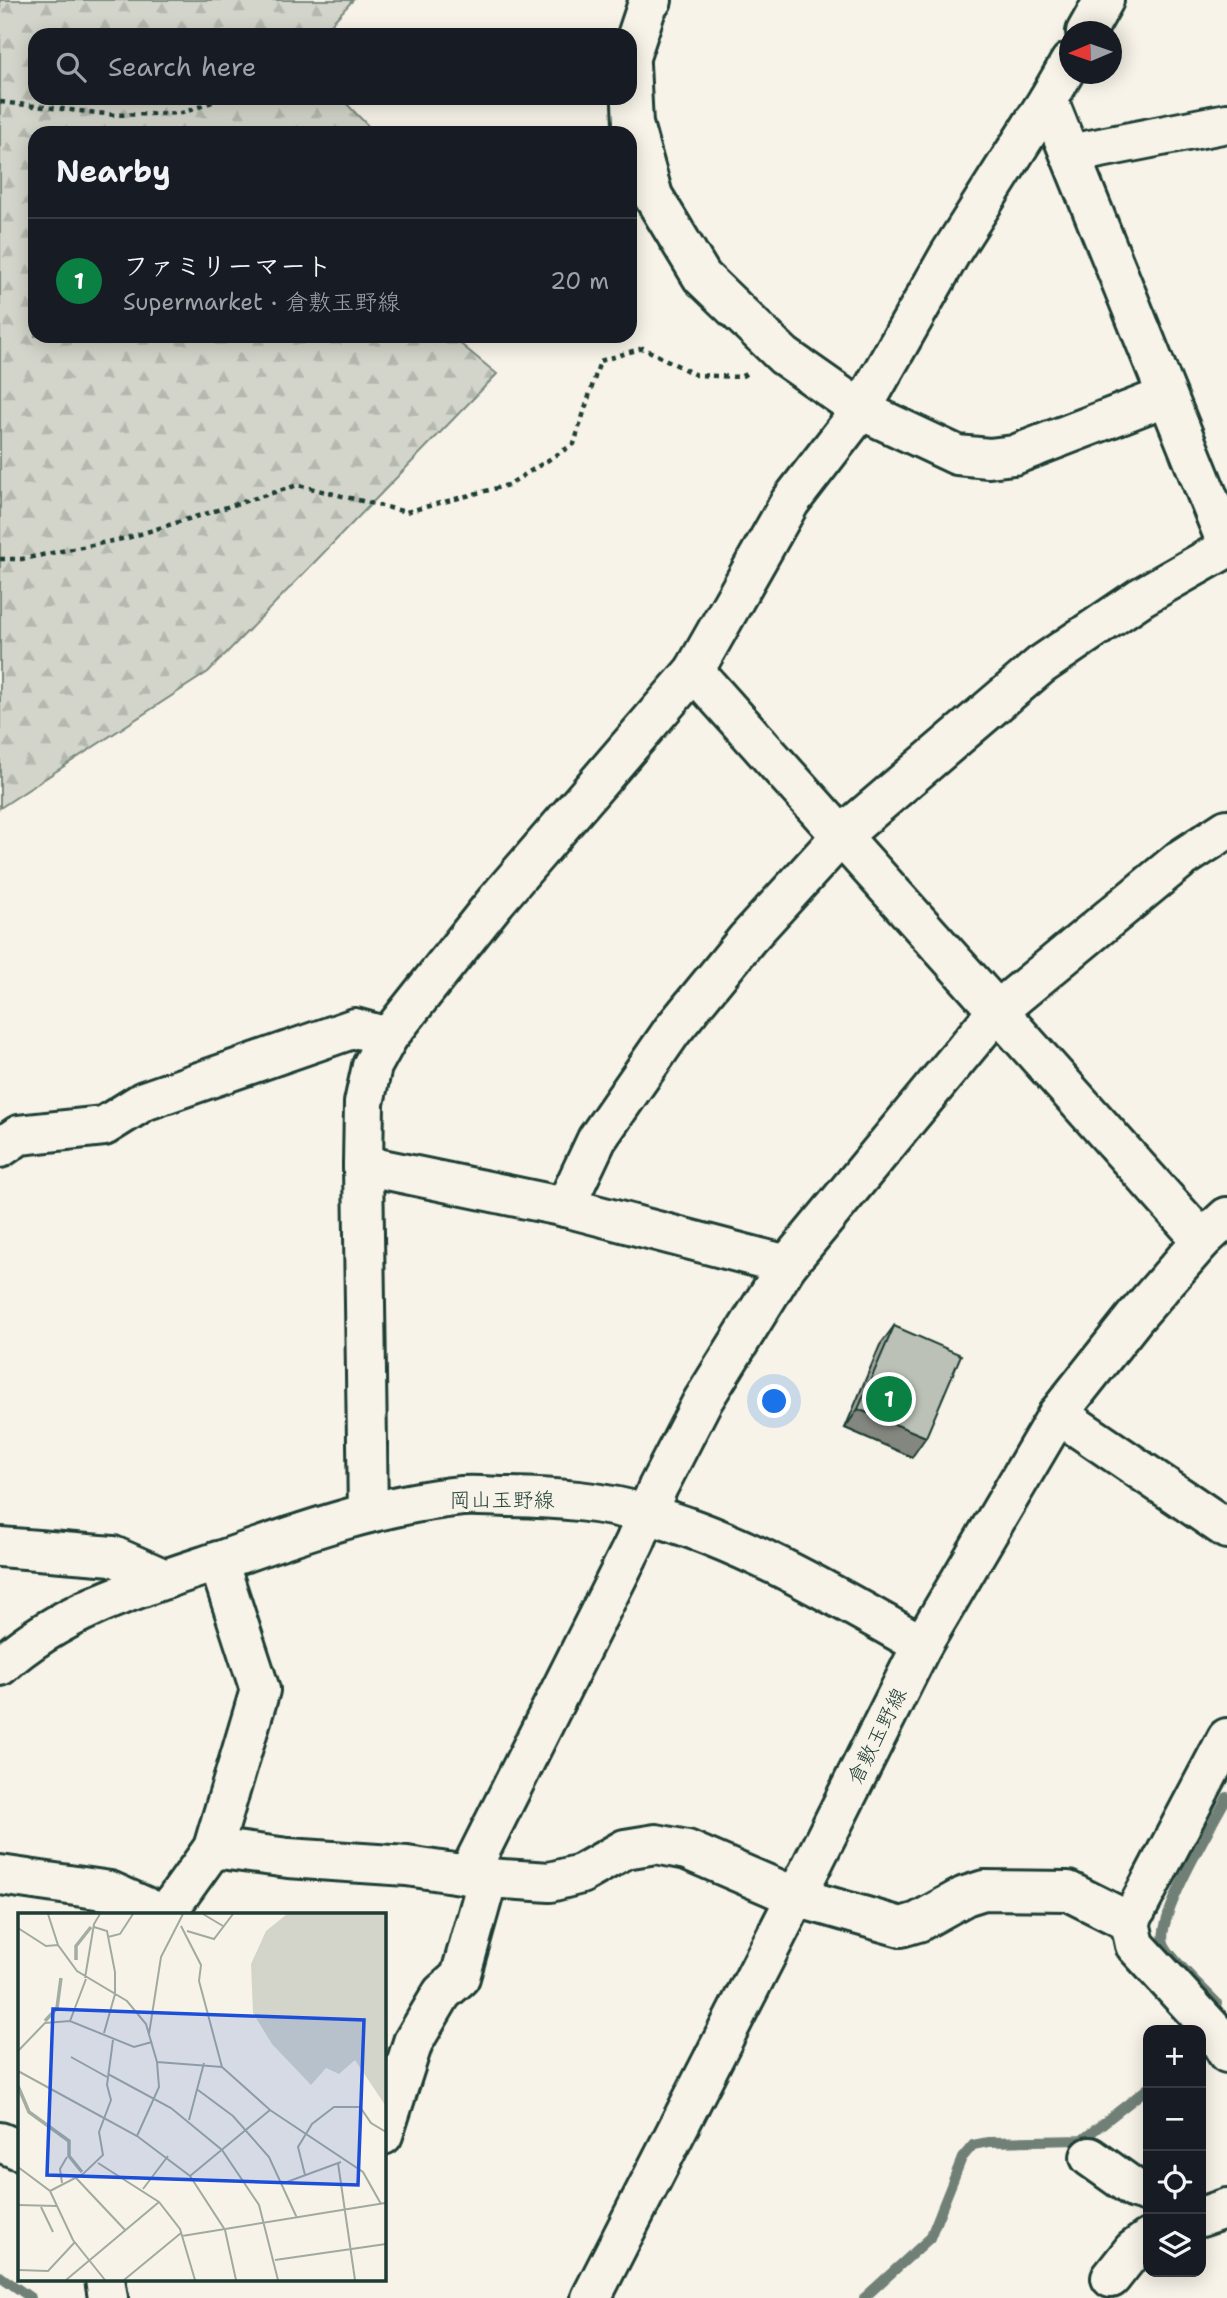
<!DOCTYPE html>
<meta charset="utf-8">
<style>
body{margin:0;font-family:"Shantell Sans","Klee One",sans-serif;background:#242831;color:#f1f3f6}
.controls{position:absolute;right:21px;bottom:21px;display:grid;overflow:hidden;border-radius:14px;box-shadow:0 4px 18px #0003}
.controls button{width:63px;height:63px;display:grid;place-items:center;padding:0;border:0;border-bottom:2px solid #363941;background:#171b24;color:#f1f3f6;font:35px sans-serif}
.compass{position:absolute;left:1059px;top:21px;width:63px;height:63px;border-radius:50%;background:#171b24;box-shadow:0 4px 18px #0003;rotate:268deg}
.you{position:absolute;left:775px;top:1402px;width:24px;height:24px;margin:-18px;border:5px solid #fff;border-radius:50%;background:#1a73e8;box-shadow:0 0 0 10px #1a73e833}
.badge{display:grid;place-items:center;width:46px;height:46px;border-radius:50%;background:#0b8043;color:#fff;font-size:23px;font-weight:700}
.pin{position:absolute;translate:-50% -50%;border:4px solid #fff;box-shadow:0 2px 7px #0006}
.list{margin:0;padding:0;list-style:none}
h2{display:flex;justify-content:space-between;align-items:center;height:91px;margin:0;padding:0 28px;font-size:30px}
h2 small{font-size:23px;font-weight:400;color:#9ea1a6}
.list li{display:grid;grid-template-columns:46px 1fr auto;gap:21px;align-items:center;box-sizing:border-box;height:126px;padding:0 28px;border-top:2px solid #363941}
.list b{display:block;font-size:26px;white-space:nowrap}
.list p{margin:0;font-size:23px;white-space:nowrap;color:#9ea1a6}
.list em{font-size:23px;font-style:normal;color:#9ea1a6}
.icon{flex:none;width:38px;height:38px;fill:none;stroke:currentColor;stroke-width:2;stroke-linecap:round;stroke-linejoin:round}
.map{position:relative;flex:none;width:1227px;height:2298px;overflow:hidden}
.search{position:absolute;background:#171b24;box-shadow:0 4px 18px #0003;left:28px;top:28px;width:609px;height:77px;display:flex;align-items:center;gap:18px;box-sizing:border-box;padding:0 24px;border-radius:21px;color:#9ea1a6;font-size:26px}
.panel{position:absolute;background:#171b24;box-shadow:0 4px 18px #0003;left:28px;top:126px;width:609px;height:217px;border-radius:21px}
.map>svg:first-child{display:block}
.forest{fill:url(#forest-firs);stroke:#79897f;stroke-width:2}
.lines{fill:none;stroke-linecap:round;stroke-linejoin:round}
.stream{stroke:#6f8077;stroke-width:10}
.street-casing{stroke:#1f3d34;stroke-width:44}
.primary-casing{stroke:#1f3d34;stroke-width:44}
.path{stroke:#1f3d34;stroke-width:4.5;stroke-dasharray:5 5;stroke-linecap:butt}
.street{stroke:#f7f3e8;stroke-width:38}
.primary{stroke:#f7f3e8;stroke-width:38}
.wall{fill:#a1a69d;stroke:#1f3d34;stroke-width:2}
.shaded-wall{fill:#83877f;stroke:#1f3d34;stroke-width:2}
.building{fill:#bbc1b6;stroke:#1f3d34;stroke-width:2}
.labels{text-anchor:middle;stroke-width:6;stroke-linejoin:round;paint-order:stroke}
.street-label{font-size:21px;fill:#1f3d34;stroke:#f7f3e8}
.inset-river{fill:none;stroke:#a4ada3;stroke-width:3.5}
.inset-road{fill:none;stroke:#a1aaa0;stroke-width:2}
.view{fill:#1d4ed8;fill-opacity:0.15;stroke:#1d4ed8;stroke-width:3.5}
.inset-edge{fill:none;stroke:#1f3d34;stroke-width:3.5}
</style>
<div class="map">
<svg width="1227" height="2298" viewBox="0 0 1227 2298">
<defs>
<pattern id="forest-firs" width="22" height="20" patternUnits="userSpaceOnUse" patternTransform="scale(1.75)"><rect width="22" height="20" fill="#d3d5ca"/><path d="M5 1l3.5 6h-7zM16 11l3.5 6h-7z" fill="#b5b8ae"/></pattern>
</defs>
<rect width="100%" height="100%" fill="#f7f3e8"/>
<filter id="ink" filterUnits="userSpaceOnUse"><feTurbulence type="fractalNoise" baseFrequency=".0143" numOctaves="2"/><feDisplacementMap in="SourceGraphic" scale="14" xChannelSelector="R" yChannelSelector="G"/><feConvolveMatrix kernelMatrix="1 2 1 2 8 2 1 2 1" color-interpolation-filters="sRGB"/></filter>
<g filter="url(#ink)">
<!-- forest -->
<polygon class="forest" points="0,0 353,0 321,35 35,35 35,98 341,98 375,133 35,133 35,336 451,336 497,374 208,672 0,808"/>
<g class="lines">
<!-- stream -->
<g class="stream">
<path d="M1217 2003C1206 1991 1168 1956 1164 1943 1156 1918 1213 1824 1227 1797"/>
<polyline points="0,2276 31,2298"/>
<polyline points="864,2298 930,2238 962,2158 973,2145 988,2142 1082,2140 1148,2088"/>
</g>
<!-- street casing -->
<g class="street-casing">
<g id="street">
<polyline points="1086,32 1104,0"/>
<polyline points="630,57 647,6 652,0"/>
<polyline points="630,64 633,124 653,196 702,277 784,356 861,410 957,455 989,458 1014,455 1167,396"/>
<polyline points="1048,100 1227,544"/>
<polyline points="1070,154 1227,123"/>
<polyline points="694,671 1202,1240"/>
<polyline points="0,1148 19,1135 104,1126 144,1101 355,1028 388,1037"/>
<polyline points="363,1165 565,1207 787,1265"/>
<polyline points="565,1207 597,1139 672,1031 747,939 841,836 1041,665 1141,597 1227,548"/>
<polyline points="1058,1414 1227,1529"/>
<polyline points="368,1513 363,1165 364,1103 372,1066 388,1037 496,901 694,671 790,502 861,410 950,254 1048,100 1070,62"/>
<polyline points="0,1547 113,1556 165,1579"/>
<polyline points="1227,1738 1130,1922 1135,1945 1214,2031 1227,2053"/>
<polyline points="213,1848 288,1858 407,1866 488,1878 550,1882 581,1874 625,1849 656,1844 687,1850 796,1897 901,1927 918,1922 965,1896 984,1890 1068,1891 1130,1922"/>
<polyline points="0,1875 110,1891 164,1915"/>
<polyline points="468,1875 635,1542 658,1487 702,1402 787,1265 997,1011 1181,859 1227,829"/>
<polyline points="165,1915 213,1848 260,1690 218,1561"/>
<polyline points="383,2135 413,2042 442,1993 460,1977 488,1878"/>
<polyline points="0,2142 19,2150"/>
<polyline points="1090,2157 1135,2189 1148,2193"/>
<polyline points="1201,2217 1227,2208"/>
<polyline points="1111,2278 1133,2250 1148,2239"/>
<polyline points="105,2279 108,2298"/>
</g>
</g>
<!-- primary casing -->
<g class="primary-casing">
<g id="primary">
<path d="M0 1666C62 1609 144 1586 222 1560 299 1533 380 1504 462 1496 478 1495 494 1497 510 1497 556 1498 601 1501 646 1514 741 1540 836 1596 922 1645"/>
<polyline points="591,2298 796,1897 922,1645 948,1601 1058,1414 1135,1317 1202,1240 1227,1217"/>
</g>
</g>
<!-- path -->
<g class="path">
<polyline points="0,102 115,115 182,113 223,98"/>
<polyline points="0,559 22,559 127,538 298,485 406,512 508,485 574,444 600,361 643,348 696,375 740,377 748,373"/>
</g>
<!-- street -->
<use href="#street" class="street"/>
<!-- primary -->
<use href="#primary" class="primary"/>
</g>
<!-- wall -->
<polygon class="wall" points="894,1326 912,1457 845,1428 880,1345"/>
<!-- shaded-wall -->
<polygon class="shaded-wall" points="858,1409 926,1437 912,1457 845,1428"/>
<!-- building -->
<polygon class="building" points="894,1326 961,1355 926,1437 858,1409"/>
</g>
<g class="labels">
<!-- street labels -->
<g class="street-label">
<text x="502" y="1507">岡山玉野線</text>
<text transform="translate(877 1736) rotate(-63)" y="7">倉敷玉野線</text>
</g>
</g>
<!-- overview -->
<g transform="translate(18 1913)">
<rect width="368" height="368" fill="#f7f3e8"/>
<path d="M269 1H367V192L337 147 321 161 308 155 293 172 254 131 235 100 233 51 248 18Z" fill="#d3d5ca"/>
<path class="inset-river" d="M58 47V33L73 14M27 108 39 95 43 65M0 173 11 199 51 228V243L64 259"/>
<path class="inset-road" d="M30 1 40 32 59 58 109 88 128 111 139 149 141 174 119 223M185 1 205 13M163 13 183 52 181 68 204 154M76 14 89 18 97 59V81L86 120M0 15 28 33 40 32M169 18 196 26 215 1M90 24 102 21 115 1M67 65 76 11 82 1M52 108 68 66M131 121 143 44 165 1M0 138 27 110 52 108 116 134 134 129M53 144 89 164M139 149 204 154 252 197 345 259 363 291M0 158 119 223 172 263 207 317 218 367M90 161 153 195 204 237 241 292 260 367M180 177 215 203 251 244 279 305M171 207 186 150M80 250 141 289 162 316 177 367M320 250 337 367M0 254 32 278 55 327 87 367M287 262 280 234 294 211 316 194H342L353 210 368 219M172 263 252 197M58 265 108 318M44 270 42 256 49 244M266 270 323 249M125 276 150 243M32 278 65 261 85 242 81 219 93 187 89 172 95 127M0 292 39 293M23 294 35 319M164 323 367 290M257 347 368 331M0 357 30 358 57 329M48 367 141 289M106 367 163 320"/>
<path class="view" d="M35 96 346 107 340 272 29 262Z"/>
<rect width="368" height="368" class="inset-edge"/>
</g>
</svg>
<div class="controls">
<button>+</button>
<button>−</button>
<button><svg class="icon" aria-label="locate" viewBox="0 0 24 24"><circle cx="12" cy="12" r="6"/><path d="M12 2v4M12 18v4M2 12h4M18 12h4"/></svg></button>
<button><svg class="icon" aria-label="layers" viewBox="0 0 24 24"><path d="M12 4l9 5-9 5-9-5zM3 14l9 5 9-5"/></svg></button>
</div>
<svg class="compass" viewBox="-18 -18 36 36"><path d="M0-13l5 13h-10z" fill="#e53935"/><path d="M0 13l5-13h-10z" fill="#9ea1a6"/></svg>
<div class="you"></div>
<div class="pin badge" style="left:889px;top:1399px">1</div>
<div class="search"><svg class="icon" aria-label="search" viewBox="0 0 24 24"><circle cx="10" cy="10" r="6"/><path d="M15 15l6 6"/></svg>Search here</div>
<section class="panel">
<h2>Nearby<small></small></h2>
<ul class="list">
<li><span class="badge">1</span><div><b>ファミリーマート</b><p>Supermarket · 倉敷玉野線</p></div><em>20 m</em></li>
</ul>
</section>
</div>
